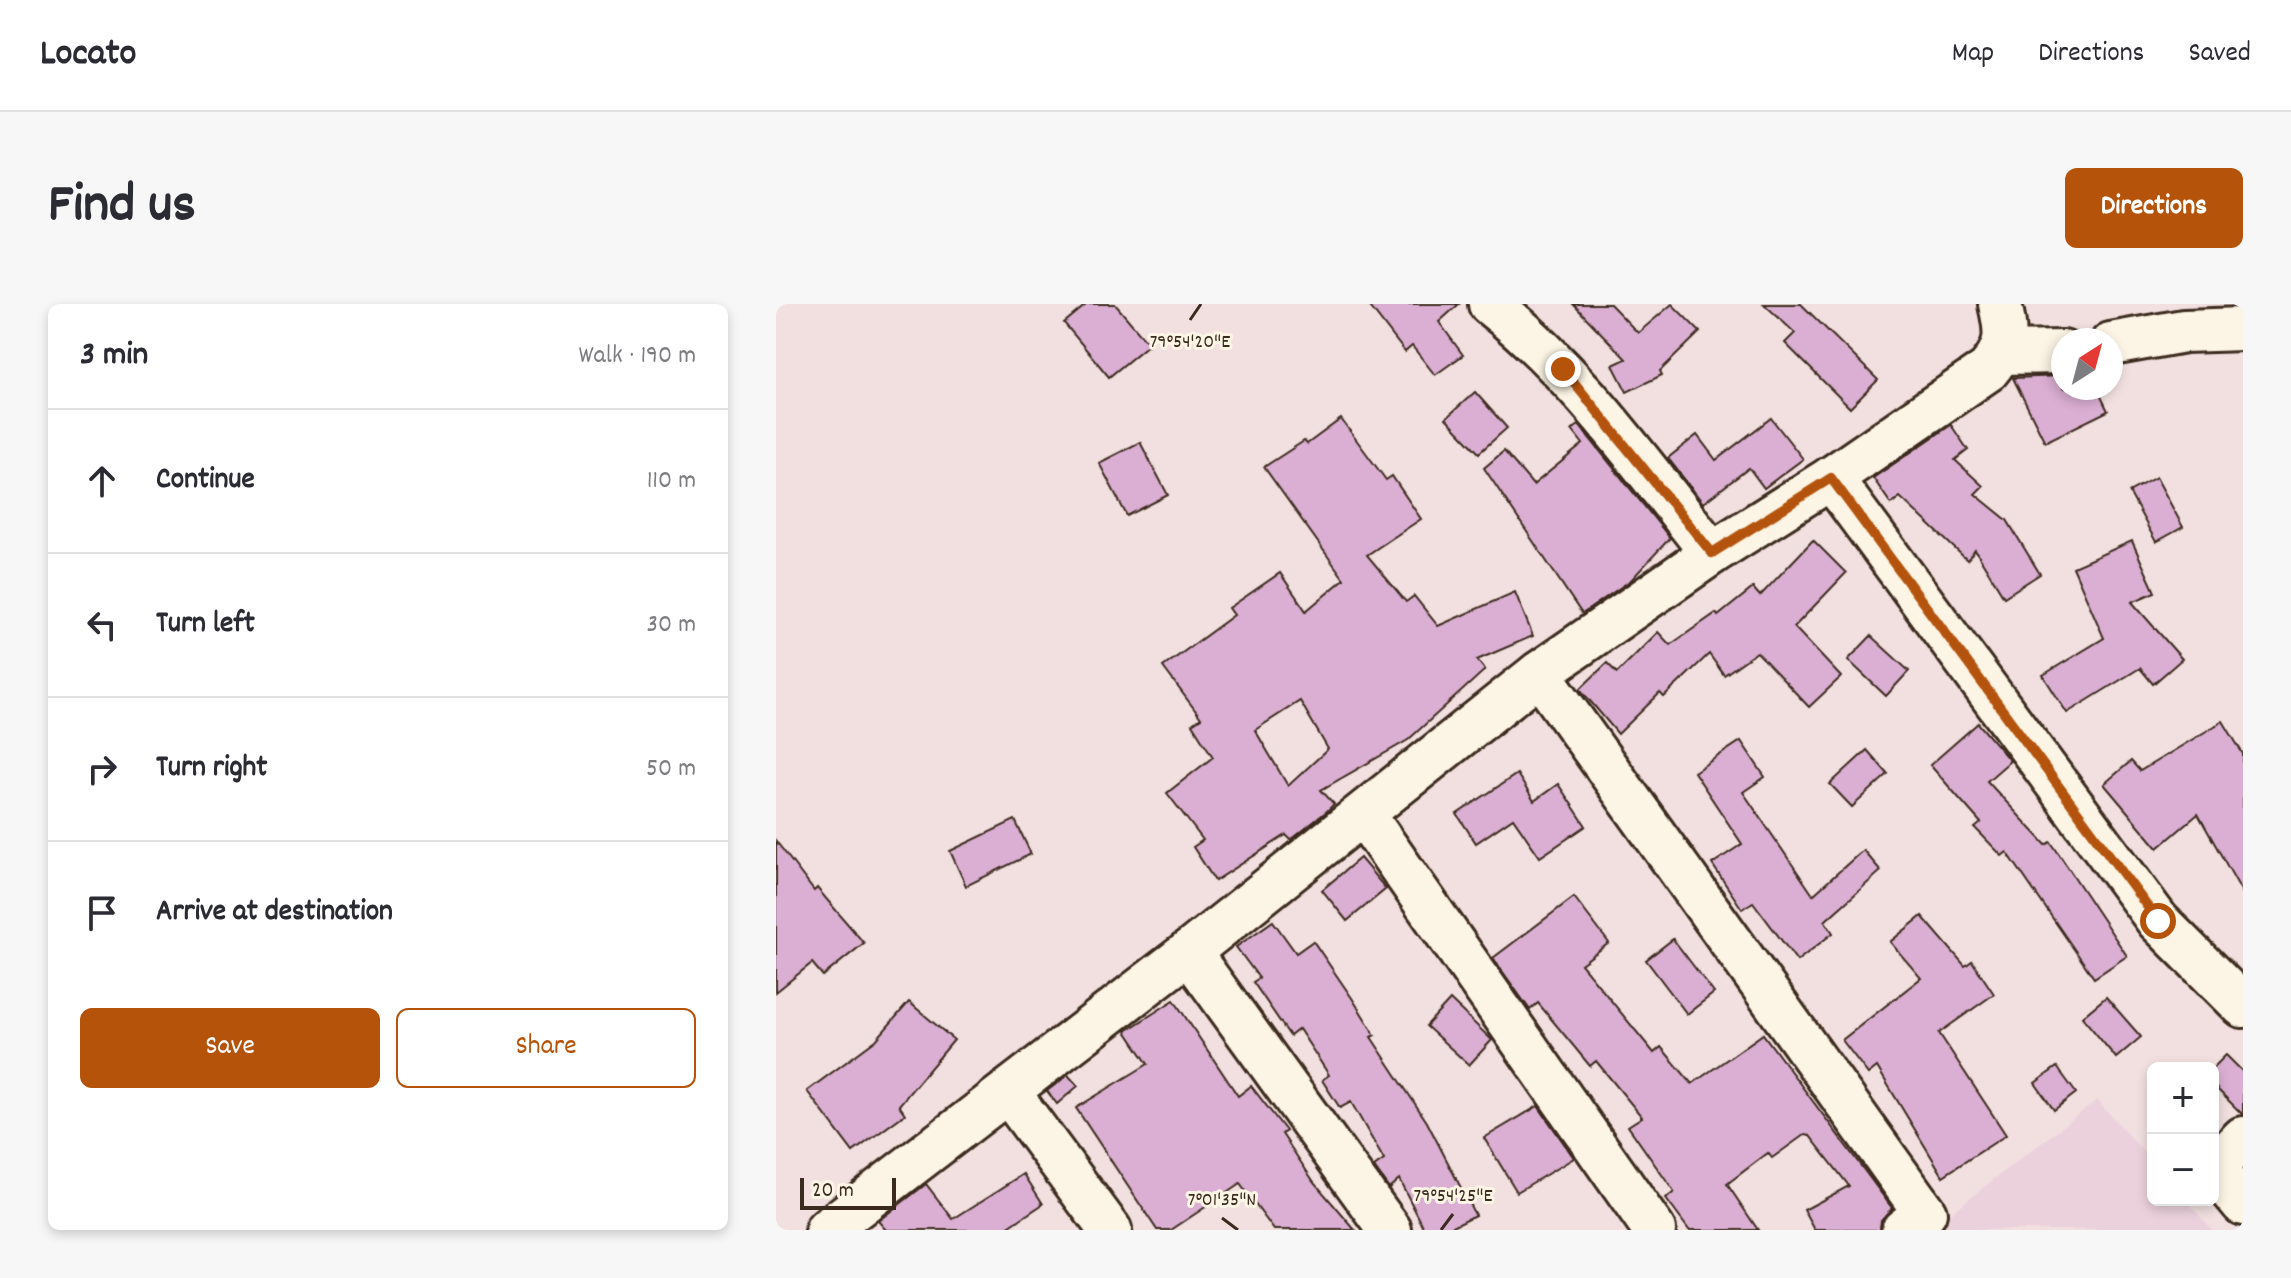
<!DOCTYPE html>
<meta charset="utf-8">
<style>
body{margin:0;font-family:Dekko,sans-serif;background:#f7f7f7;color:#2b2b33}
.controls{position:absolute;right:24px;bottom:24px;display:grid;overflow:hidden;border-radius:12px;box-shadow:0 4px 12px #0003}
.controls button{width:72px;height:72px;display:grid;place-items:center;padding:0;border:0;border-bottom:2px solid #e1e1e2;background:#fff;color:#2b2b33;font:40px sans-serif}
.compass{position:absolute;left:1275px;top:24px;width:72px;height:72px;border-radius:50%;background:#fff;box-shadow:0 4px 12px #0003;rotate:36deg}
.scale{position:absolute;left:24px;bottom:20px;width:96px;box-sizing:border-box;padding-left:8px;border:4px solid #3b2a1e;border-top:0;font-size:22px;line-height:28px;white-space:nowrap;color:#3b2a1e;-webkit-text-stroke:6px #fcf5e5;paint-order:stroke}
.stop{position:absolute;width:24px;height:24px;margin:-18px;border:6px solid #b45309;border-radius:50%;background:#fff}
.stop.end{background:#b45309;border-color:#fff;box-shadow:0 2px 8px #0008}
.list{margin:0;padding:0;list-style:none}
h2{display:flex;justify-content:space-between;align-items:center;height:104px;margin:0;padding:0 32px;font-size:34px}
h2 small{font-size:26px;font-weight:400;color:#7c7c81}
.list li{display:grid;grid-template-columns:52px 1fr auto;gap:24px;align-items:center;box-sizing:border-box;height:144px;padding:0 32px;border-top:2px solid #e1e1e2}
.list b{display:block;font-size:30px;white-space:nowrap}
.list em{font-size:26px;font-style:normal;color:#7c7c81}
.actions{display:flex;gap:16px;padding:24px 32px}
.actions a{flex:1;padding:18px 0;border:2px solid #b45309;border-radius:12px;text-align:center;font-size:28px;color:#b45309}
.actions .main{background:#b45309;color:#fff}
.icon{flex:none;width:44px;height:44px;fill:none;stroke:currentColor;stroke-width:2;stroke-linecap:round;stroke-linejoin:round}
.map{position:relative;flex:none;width:1467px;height:926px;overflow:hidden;border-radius:12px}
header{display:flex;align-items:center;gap:48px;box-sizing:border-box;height:112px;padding:0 40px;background:#fff;border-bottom:2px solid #e1e1e2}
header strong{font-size:38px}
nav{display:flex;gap:44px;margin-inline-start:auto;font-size:28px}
.intro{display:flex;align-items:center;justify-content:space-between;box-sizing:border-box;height:192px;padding:0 48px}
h1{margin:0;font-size:56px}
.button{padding:20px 36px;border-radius:12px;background:#b45309;color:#fff;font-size:28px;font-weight:700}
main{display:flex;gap:48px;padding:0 48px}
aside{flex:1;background:#fff;border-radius:12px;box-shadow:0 4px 12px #0003}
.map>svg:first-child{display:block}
.built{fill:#ebd1dc}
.building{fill:#dbafd3;stroke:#3b2a1e;stroke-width:2;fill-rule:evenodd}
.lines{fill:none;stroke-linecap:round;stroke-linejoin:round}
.minor-casing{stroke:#3b2a1e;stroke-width:48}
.minor{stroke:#fcf5e5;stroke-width:42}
.route{stroke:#b45309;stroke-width:10}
.ticks{fill:none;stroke:#3b2a1e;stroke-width:3}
.ticks-label{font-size:20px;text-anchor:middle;fill:#3b2a1e;stroke:#fcf5e5;stroke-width:6;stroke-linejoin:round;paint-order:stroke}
</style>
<header>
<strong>Locato</strong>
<nav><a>Map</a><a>Directions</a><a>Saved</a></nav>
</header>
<div class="intro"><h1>Find us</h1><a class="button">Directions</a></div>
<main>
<aside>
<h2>3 min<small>Walk · 190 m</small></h2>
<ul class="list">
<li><svg class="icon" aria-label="ahead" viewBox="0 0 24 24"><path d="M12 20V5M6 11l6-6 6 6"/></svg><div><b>Continue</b></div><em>110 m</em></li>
<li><svg class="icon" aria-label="left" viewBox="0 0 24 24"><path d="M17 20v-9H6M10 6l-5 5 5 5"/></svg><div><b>Turn left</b></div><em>30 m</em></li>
<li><svg class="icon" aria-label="right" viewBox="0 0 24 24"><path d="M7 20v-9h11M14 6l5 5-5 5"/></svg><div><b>Turn right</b></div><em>50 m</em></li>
<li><svg class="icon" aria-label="arrive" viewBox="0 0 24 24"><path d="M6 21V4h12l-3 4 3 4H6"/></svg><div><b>Arrive at destination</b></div></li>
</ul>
<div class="actions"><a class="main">Save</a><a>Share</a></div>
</aside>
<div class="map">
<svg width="1467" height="926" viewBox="0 0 1467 926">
<rect width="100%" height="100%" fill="#f2e0e0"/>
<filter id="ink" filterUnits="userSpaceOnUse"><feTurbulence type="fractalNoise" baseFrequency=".0125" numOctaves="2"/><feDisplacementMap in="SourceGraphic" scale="16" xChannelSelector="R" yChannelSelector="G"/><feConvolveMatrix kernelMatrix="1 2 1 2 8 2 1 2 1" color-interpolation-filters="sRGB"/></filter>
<g filter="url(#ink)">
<!-- built -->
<polygon class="built" points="1321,796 1377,859 1377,896 1410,896 1436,926 1152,926"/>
<!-- building -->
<g class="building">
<polygon points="311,0 339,0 373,40 333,73 288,19"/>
<polygon points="592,0 683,0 663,18 687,51 659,71 636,42 629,48"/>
<polygon points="797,0 834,0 862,29 896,0 924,28 884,67 886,71 851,88 837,61 850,55"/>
<polygon points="988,0 1025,0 1102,76 1074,104 1009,39 1019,29"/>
<polygon points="1287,72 1287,84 1321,84 1332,107 1269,138 1237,74"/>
<polygon points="699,88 731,124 703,149 670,114"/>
<polygon points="995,114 1027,155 988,184 973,164 927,199 892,154 921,131 940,156"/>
<path d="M565 115 610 176 616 172 645 215 591 251 630 298 638 292 662 322 739 288 757 332 701 356 709 366 632 436 545 486 558 500 551 507 515 536 510 531 439 577 417 543 427 536 391 489 437 453 416 420 425 414 387 363 458 311 453 304 504 269 530 307 568 275 488 163 528 137 531 140ZM524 397 552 445 512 482 479 426Z"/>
<polygon points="803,121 894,234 855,276 806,310 708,164 728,147 757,181 807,140 796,126"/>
<polygon points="1175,121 1192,146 1179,156 1207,182 1199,190 1231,216 1264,270 1228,293 1199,246 1191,256 1124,193 1115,200 1097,174"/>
<polygon points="364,138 392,191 351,212 323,159"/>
<polygon points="1380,173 1407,223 1380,238 1353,188"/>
<polygon points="1037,236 1070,269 1018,323 1065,373 1033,403 981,348 948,371 933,350 888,393 884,389 842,430 804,385 831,359 841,369 882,328 894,341 940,309 942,312 977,284 984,292"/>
<polygon points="1356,237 1379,288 1356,298 1406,355 1377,380 1364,364 1291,409 1267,371 1328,334 1297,263"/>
<polygon points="1095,332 1133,367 1110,392 1072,356"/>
<polygon points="1447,417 1467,450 1467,590 1422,510 1382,544 1328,480 1355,457 1364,467"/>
<polygon points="1202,419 1234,457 1211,477 1270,541 1275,538 1351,652 1318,674 1231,548 1226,552 1199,524 1205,519 1154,461"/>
<polygon points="965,437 989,473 967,488 1037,591 1087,546 1105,567 1049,617 1057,629 1021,657 977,598 966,605 936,560 966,540 918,468"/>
<polygon points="1091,446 1112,470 1076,503 1054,480"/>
<polygon points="741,470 758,497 782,480 810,522 764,553 737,514 700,539 681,510"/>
<polygon points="239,516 255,550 190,582 174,547"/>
<polygon points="0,537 38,587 41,584 88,639 47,672 36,659 0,688"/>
<polygon points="584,554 610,585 571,617 546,586"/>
<polygon points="798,593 833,639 805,660 878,749 885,743 916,780 987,730 1116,904 1105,916 1104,926 1039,926 1028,906 1073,882 1034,832 1028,831 996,854 992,849 951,880 982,926 913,926 890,895 898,888 852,822 866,813 820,757 814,762 762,699 754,706 717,654"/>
<polygon points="1146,612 1189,662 1196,657 1218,690 1163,729 1230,831 1167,872 1101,763 1092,770 1066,736 1145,674 1114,638"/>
<polygon points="497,617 520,649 537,637 576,694 599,731 595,733 651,818 699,911 669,926 649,926 623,875 613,884 598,863 608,856 575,798 564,804 546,776 553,771 523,725 514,732 477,678 483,674 460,643"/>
<polygon points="897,635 938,689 911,710 870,656"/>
<polygon points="1330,693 1365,733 1340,754 1306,713"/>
<polygon points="398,696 462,792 475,782 510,827 506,830 538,878 579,926 498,926 464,880 395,926 381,926 300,804 372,760 350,727"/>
<polygon points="674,696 716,736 693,761 650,722"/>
<polygon points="133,698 178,736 123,801 129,810 77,848 31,787 100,736"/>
<polygon points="1450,751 1467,768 1467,811 1437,781 1437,764"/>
<polygon points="1281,763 1300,789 1278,806 1259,779"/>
<polygon points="292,771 302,782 281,800 271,787"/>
<polygon points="762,802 798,854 741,888 708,834"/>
<polygon points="248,870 267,900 228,926 110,926 102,917 150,880 177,915"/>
</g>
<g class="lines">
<!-- minor casing -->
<g class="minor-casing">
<g id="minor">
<path d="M714 0C802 69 866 162 936 249"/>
<polyline points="1335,40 1408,27 1467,25"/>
<polyline points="1226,49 1287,48"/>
<polyline points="1055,174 1382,617 1467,702"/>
<polyline points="763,369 1149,909 1127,926"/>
<polyline points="588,511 878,926"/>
<polyline points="413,648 614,926"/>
<polyline points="233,789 334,926"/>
<polyline points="1437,864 1467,900"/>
<polyline points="1437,864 1467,834"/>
<path d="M51 926 413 648 763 369 936 249 1055 174 1212 66C1232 42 1231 30 1224 0"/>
</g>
</g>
<!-- minor -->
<use href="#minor" class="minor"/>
</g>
</g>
<g class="lines" filter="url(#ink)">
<!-- route -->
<polyline class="route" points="787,65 936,249 1055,174 1382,617"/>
</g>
<!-- ticks -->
<path class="ticks" d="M414 16 425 0M446 914 462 926M665 926 677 910"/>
<g class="ticks-label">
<text x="414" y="43">79°54'20"E</text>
<text x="677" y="897">79°54'25"E</text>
<text x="446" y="901">7°01'35"N</text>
</g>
</svg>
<div class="controls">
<button>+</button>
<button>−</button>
</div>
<svg class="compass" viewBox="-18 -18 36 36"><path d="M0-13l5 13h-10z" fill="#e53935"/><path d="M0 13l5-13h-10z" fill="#7c7c81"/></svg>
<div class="scale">20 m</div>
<div class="stop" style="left:1382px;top:617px"></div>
<div class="stop end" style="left:787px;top:65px"></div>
</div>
</main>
